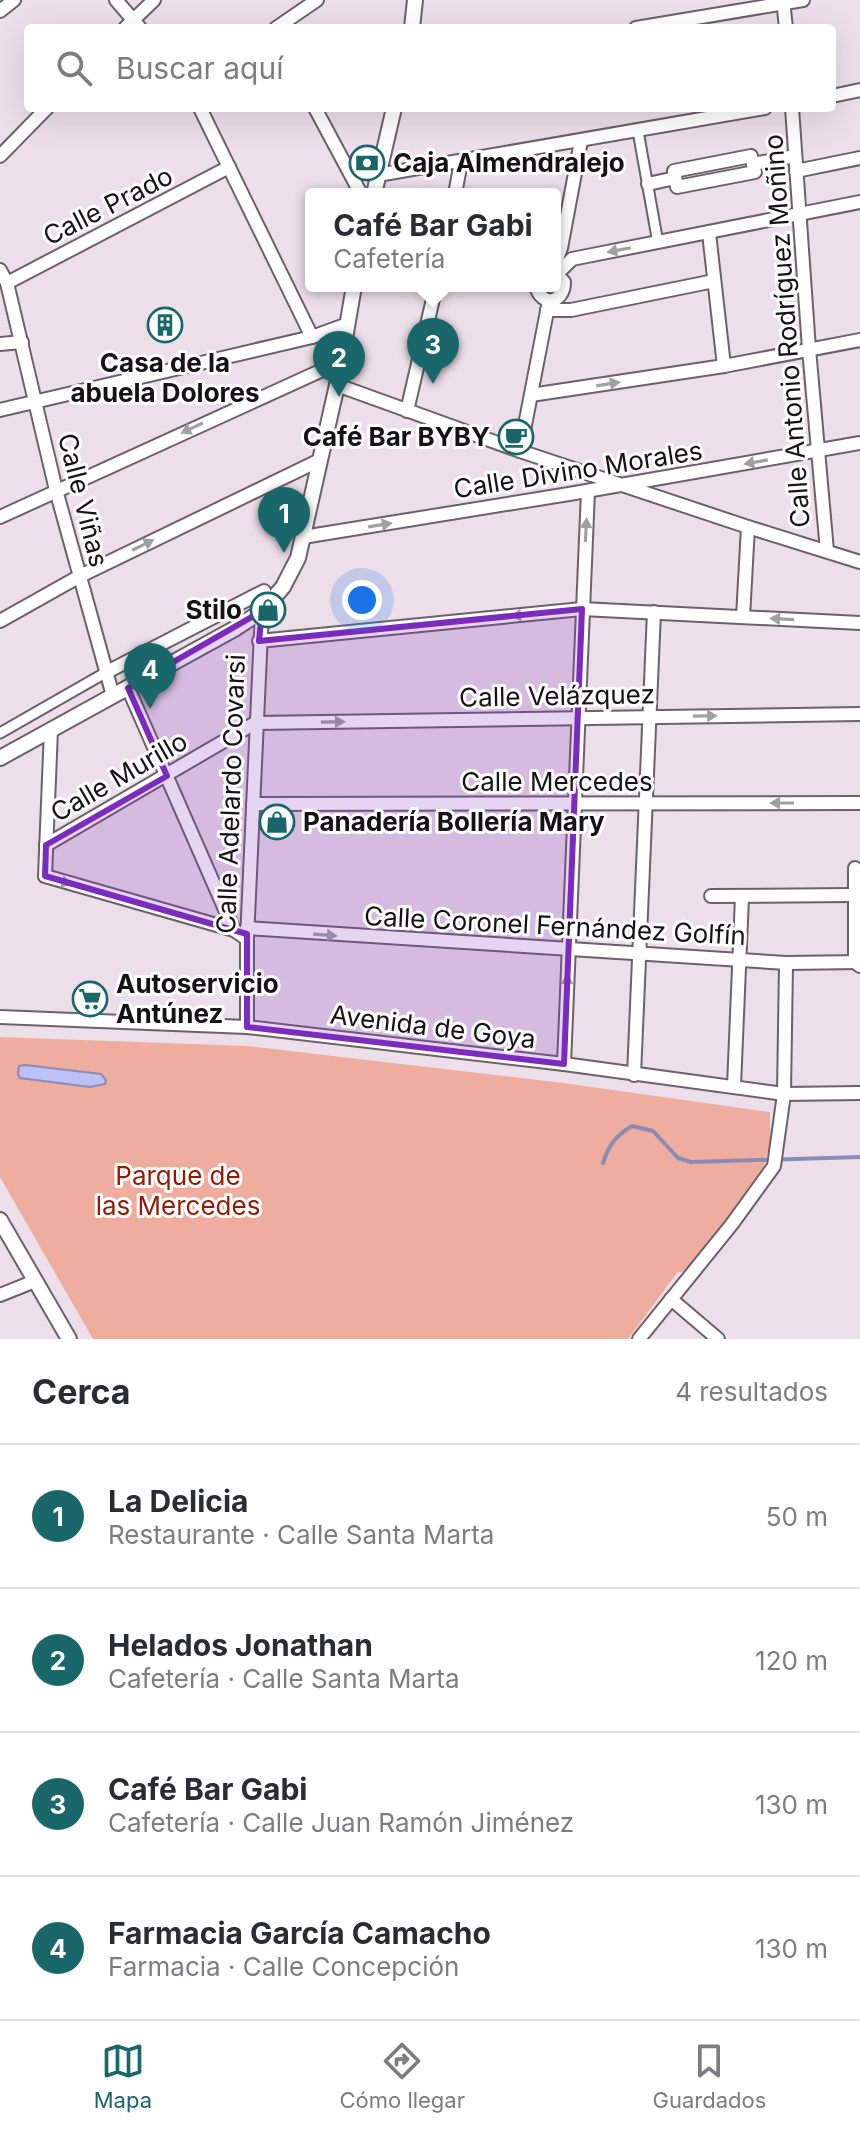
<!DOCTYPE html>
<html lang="es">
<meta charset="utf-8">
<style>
body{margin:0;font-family:Inter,sans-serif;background:#f7f7f7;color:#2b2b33}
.you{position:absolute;left:362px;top:600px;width:28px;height:28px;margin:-20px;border:6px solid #fff;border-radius:50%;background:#1a73e8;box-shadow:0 0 0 12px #1a73e833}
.badge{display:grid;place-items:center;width:52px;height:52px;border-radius:50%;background:#19676a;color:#fff;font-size:26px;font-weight:700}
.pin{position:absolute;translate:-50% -66px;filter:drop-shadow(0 2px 4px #0008)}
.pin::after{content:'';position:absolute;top:42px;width:28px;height:24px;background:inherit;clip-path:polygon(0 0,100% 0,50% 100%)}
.popup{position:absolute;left:305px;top:188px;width:256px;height:104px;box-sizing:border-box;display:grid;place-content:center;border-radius:8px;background:#fff;filter:drop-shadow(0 2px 6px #0005);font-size:26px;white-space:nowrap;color:#7c7c81}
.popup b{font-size:30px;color:#2b2b33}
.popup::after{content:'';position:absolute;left:50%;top:100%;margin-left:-16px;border:16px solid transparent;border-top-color:#fff}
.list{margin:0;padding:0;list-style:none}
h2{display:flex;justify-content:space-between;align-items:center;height:104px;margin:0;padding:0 32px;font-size:34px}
h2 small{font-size:26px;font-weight:400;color:#7c7c81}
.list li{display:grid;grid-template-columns:52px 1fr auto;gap:24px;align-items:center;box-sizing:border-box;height:144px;padding:0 32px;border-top:2px solid #e1e1e2}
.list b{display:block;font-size:30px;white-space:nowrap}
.list p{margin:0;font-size:26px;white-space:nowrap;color:#7c7c81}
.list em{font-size:26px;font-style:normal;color:#7c7c81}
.icon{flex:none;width:44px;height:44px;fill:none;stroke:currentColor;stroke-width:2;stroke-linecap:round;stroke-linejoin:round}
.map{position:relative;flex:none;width:860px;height:1339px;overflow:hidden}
.search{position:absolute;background:#fff;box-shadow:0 8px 32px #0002;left:24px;right:24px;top:24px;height:88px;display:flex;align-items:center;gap:20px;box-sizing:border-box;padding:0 28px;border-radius:8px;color:#7c7c81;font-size:30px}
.sheet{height:680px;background:#fff}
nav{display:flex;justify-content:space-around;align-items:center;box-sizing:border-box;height:112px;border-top:2px solid #e1e1e2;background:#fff;font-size:22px;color:#7c7c81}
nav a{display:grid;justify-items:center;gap:4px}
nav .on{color:#19676a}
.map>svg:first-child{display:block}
.green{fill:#efada0}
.water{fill:#bdc1f8;stroke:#8b8cb4;stroke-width:2}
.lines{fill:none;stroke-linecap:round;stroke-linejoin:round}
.stream{stroke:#8b8cb4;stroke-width:4}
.pedestrian-casing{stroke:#6c6169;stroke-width:13}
.minor-casing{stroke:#6c6169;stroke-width:16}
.tertiary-casing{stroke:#6c6169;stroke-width:18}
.pedestrian{stroke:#fff;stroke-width:9}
.minor{stroke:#fff;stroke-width:12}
.tertiary{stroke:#fff;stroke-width:14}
.oneway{fill:#a1a0a1}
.marked{fill:#7b2cbf;fill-opacity:0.2;stroke:#7b2cbf;stroke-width:6;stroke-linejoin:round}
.labels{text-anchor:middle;stroke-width:6;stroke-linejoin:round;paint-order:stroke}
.poi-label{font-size:26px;font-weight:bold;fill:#151114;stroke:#fff;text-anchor:start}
.street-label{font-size:26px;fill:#151114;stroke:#fff}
.park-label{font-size:26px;fill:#931a06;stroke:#fff}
</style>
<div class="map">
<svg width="860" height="1339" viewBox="0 0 860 1339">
<rect width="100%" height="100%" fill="#eddfe9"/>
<!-- green -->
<polygon class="green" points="0,1037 247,1046 563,1083 770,1112 770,1145 761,1175 685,1271 677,1273 628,1339 93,1339 0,1177"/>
<!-- water -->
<polygon class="water" points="25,1065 101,1074 106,1080 105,1084 90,1087 20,1078 18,1074 19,1066"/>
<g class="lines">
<!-- stream -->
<path class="stream" d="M603 1163C609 1145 615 1136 632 1126L653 1131 678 1158 691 1162 860 1157"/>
<!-- pedestrian casing -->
<g class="pedestrian-casing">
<g id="pedestrian">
<polyline points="638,131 658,243"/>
<polyline points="0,733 105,673"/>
</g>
</g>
<!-- minor casing -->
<g class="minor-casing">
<g id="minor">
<polyline points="116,0 140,28"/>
<polyline points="783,0 786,28"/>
<polyline points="0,11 14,0"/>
<polyline points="125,28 154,0"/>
<polyline points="276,28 317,0"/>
<polyline points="636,28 803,0"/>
<polyline points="832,96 860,90"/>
<polyline points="200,108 312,337"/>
<polyline points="315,108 361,194"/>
<polyline points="792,108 809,349 827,551"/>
<polyline points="0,156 47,108"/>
<polygon points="751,156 755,172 677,187 674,171"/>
<polyline points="753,164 795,156"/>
<polyline points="796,171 860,158"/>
<polyline points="378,175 765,108"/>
<polyline points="648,184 675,178"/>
<polyline points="455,194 461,162"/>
<polyline points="709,233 724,366"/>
<polyline points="555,264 561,248 581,141"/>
<polyline points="0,270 7,283 56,490 113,696"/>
<polyline points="557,274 572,259 860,202"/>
<polyline points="7,283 229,167"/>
<path d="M536 286C541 307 564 304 564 282L555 273"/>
<polyline points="547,310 571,310 714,281"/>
<polyline points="0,344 22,342"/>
<polyline points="337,385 520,451 748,527 860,562"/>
<polyline points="531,395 724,366 860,340"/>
<polyline points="0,410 312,337 345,325"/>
<polyline points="407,411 436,286"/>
<polyline points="520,451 549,301"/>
<polyline points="0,517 340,362"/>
<path d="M303 537 575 493C670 477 765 460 860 443"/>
<polyline points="743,617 748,527"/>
<polyline points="0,621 80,576 320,460"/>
<polyline points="259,641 582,609 860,623"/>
<polyline points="105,673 264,591"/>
<polyline points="128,688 234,930"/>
<polyline points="51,730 45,876 234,930 247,939"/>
<polyline points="253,804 860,803"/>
<polyline points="46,845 255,723 860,714"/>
<polyline points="855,868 855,962 860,966"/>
<polyline points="711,896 854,895"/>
<polyline points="247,928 786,963 860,962"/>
<polyline points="0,1017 247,1027 564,1064 784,1094 860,1093"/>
<polyline points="247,1027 247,939 262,611"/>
<polyline points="564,1064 588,491"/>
<polyline points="634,1075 654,612"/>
<polyline points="734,1086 742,897"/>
<polyline points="0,1295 35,1281"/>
<polyline points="671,1299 718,1339"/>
<polyline points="639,1339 732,1224 774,1166 784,1094 786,963"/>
</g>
</g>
<!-- tertiary casing -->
<g class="tertiary-casing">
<g id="tertiary">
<polyline points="412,28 415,0"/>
<polyline points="374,194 394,108"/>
<polyline points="0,758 236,628 262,611 283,587 298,558 337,385 354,286"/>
<polyline points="0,1220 69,1339"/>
</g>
</g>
<!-- pedestrian -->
<use href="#pedestrian" class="pedestrian"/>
<!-- minor -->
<use href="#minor" class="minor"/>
<!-- tertiary -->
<use href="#tertiary" class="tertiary"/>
</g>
<!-- one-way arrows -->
<defs><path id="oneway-solid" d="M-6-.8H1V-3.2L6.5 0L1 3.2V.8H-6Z" transform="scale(2)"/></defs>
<g class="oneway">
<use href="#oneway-solid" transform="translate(619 250) rotate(169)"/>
<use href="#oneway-solid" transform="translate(608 384) rotate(-9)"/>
<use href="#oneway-solid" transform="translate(192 428) rotate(155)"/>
<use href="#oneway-solid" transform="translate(756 462) rotate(170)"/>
<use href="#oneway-solid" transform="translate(380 525) rotate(-9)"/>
<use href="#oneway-solid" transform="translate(586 530) rotate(-87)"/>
<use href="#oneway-solid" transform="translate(143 545) rotate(-26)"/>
<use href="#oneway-solid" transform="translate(523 615) rotate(174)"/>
<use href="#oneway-solid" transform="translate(782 619) rotate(-177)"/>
<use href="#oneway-solid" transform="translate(705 716) rotate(-1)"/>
<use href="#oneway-solid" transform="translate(333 722) rotate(-1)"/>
<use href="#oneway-solid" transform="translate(782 803) rotate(180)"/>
<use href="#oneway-solid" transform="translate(60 881) rotate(16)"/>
<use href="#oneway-solid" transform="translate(325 935) rotate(4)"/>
<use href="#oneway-solid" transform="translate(567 986) rotate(-88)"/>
</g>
<!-- marked area -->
<path class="marked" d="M582 609 564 1064 247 1027V934L45 876 46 845 167 776 128 688 262 611 259 641Z"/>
<!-- icons -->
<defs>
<g id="bank-ring" transform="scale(1.8)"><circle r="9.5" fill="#fff" stroke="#19676a" stroke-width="1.5"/><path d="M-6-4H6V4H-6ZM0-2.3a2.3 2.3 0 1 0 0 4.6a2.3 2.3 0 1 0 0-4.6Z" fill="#19676a"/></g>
<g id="building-ring" transform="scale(1.8)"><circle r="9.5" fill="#fff" stroke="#19676a" stroke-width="1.5"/><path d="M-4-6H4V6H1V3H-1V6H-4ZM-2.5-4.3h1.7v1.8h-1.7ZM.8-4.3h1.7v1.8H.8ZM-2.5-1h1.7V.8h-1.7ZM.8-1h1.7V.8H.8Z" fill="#19676a"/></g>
<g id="cafe-ring" transform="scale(1.8)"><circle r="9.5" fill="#fff" stroke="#19676a" stroke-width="1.5"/><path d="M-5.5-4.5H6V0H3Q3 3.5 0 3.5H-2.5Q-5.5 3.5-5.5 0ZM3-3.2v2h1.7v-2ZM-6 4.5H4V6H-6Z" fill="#19676a"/></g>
<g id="shop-ring" transform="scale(1.8)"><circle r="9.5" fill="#fff" stroke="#19676a" stroke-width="1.5"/><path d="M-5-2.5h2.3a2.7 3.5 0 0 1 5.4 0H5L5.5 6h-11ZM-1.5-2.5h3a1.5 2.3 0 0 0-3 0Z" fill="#19676a"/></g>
<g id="supermarket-ring" transform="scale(1.8)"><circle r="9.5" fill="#fff" stroke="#19676a" stroke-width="1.5"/><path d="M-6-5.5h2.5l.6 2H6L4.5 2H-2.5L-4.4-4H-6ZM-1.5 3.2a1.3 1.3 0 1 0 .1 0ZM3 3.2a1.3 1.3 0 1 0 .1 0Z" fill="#19676a"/></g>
</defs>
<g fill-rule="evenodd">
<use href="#bank-ring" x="367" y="163"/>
<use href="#building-ring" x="165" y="325"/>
<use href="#cafe-ring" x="516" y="437"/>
<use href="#shop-ring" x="268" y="610"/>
<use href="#shop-ring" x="277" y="822"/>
<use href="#supermarket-ring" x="90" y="999"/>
</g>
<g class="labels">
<!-- poi labels -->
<g class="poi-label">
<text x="393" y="172">Caja Almendralejo</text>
<text x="165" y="372" text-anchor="middle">Casa de la<tspan x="165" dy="30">abuela Dolores</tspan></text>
<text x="490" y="446" text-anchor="end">Café Bar BYBY</text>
<text x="242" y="619" text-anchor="end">Stilo</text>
<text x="303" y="831">Panadería Bollería Mary</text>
<text x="116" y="993">Autoservicio<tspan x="116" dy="30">Antúnez</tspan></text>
</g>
<!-- street labels -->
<g class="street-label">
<text transform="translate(108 206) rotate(-27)" y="9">Calle Prado</text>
<text transform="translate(787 331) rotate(-94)" y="9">Calle Antonio Rodríguez Moñino</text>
<text transform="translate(578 470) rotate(-9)" y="9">Calle Divino Morales</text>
<text transform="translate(83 500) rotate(76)" y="9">Calle Viñas</text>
<text transform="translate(557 696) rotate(-1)" y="9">Calle Velázquez</text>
<text transform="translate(119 777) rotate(-30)" y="9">Calle Murillo</text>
<text x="557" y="791">Calle Mercedes</text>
<text transform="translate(231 794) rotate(-88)" y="9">Calle Adelardo Covarsi</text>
<text transform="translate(555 926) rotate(3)" y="9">Calle Coronel Fernández Golfín</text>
<text transform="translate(433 1027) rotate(7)" y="9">Avenida de Goya</text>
</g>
<!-- park labels -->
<g class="park-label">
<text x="178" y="1185">Parque de<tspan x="178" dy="30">las Mercedes</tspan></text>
</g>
</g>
</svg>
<div class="you"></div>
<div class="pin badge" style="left:284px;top:553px">1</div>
<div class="pin badge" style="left:339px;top:397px">2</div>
<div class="pin badge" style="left:433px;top:384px">3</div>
<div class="popup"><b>Café Bar Gabi</b>Cafetería</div>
<div class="pin badge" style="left:150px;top:709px">4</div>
<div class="search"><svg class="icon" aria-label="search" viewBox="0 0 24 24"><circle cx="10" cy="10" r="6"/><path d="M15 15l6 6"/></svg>Buscar aquí</div>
</div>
<section class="sheet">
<h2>Cerca<small>4 resultados</small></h2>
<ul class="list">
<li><span class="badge">1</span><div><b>La Delicia</b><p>Restaurante · Calle Santa Marta</p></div><em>50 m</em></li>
<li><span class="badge">2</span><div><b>Helados Jonathan</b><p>Cafetería · Calle Santa Marta</p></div><em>120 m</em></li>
<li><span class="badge">3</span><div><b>Café Bar Gabi</b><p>Cafetería · Calle Juan Ramón Jiménez</p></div><em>130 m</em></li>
<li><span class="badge">4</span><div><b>Farmacia García Camacho</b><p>Farmacia · Calle Concepción</p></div><em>130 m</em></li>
</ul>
</section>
<nav>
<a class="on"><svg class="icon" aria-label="map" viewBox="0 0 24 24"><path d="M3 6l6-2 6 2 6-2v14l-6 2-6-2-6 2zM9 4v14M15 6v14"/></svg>Mapa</a>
<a><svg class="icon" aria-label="directions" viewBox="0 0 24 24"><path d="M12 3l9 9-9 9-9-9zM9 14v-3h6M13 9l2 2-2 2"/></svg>Cómo llegar</a>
<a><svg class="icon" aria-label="saved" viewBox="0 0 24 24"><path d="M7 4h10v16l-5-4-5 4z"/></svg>Guardados</a>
</nav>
